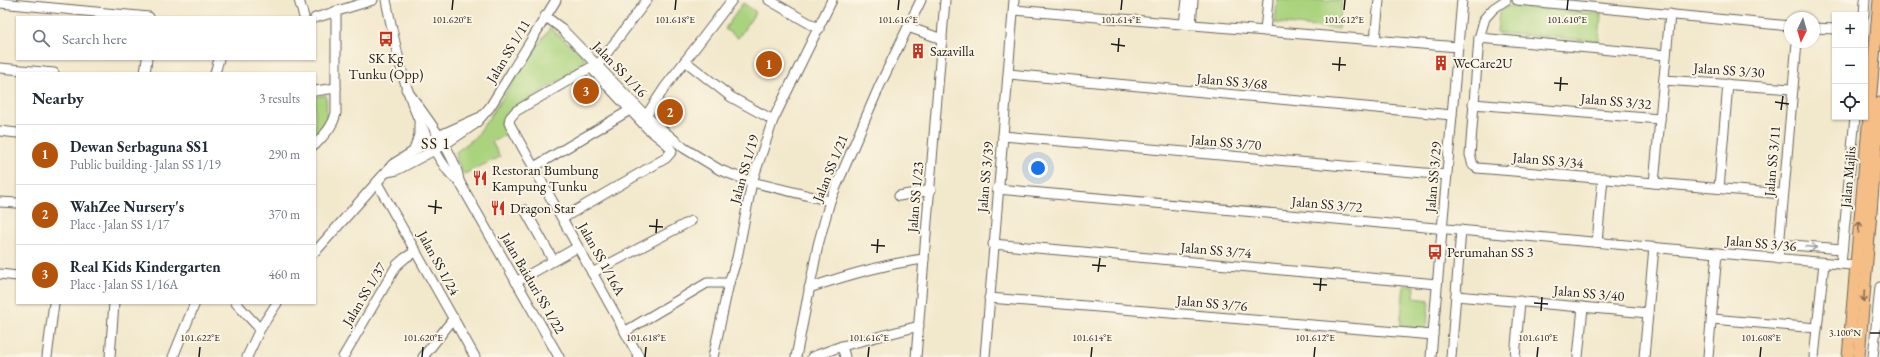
<!DOCTYPE html>
<meta charset="utf-8">
<style>
body{margin:0;font-family:"EB Garamond",serif;background:#f6f6f7;color:#1f2937}
.controls{position:absolute;right:12px;top:12px;display:grid;overflow:hidden;border-radius:0px;box-shadow:0 1px 3px #0004}
.controls button{width:36px;height:36px;display:grid;place-items:center;padding:0;border:0;border-bottom:1px solid #e0e1e3;background:#fff;color:#1f2937;font:20px sans-serif}
.compass{position:absolute;left:1784px;top:12px;width:36px;height:36px;border-radius:50%;background:#fff;box-shadow:0 1px 3px #0004;rotate:185deg}
.you{position:absolute;left:1038px;top:168px;width:14px;height:14px;margin:-10px;border:3px solid #fff;border-radius:50%;background:#1a73e8;box-shadow:0 0 0 6px #1a73e833}
.badge{display:grid;place-items:center;width:26px;height:26px;border-radius:50%;background:#b45309;color:#fff;font-size:13px;font-weight:700}
.pin{position:absolute;translate:-50% -50%;border:2px solid #fff;box-shadow:0 1px 4px #0006}
.list{margin:0;padding:0;list-style:none}
h2{display:flex;justify-content:space-between;align-items:center;height:52px;margin:0;padding:0 16px;font-size:17px}
h2 small{font-size:13px;font-weight:400;color:#747a83}
.list li{display:grid;grid-template-columns:26px 1fr auto;gap:12px;align-items:center;box-sizing:border-box;height:60px;padding:0 16px;border-top:1px solid #e0e1e3}
.list b{display:block;font-size:15px;white-space:nowrap}
.list p{margin:0;font-size:13px;white-space:nowrap;color:#747a83}
.list em{font-size:13px;font-style:normal;color:#747a83}
.icon{flex:none;width:22px;height:22px;fill:none;stroke:currentColor;stroke-width:2;stroke-linecap:round;stroke-linejoin:round}
.map{position:relative;flex:none;width:1880px;height:357px;overflow:hidden}
.search{position:absolute;background:#fff;box-shadow:0 1px 3px #0004;left:16px;top:16px;width:300px;height:44px;display:flex;align-items:center;gap:10px;box-sizing:border-box;padding:0 14px;border-radius:0px;color:#747a83;font-size:15px}
.panel{position:absolute;background:#fff;box-shadow:0 1px 3px #0004;left:16px;top:72px;width:300px;height:232px;border-radius:0px}
.map>svg:first-child{display:block}
.green{fill:#abd37e;stroke:#64784d}
.lines{fill:none;stroke-linecap:round;stroke-linejoin:round}
.minor-casing{stroke:#67635a;stroke-width:11}
.major-casing{stroke:#67635a;stroke-width:13}
.minor{stroke:#fff;stroke-width:9}
.major{stroke:#f6be87;stroke-width:11}
.oneway{stroke:#896d52}
.oneway2{stroke:#999}
.ticks{fill:none;stroke:#1c1c1c;stroke-width:1.5}
.labels{text-anchor:middle;stroke-width:4;stroke-linejoin:round;paint-order:stroke}
.street-label{font-size:14px;fill:#1c1c1c;stroke:#fcf5e5}
.poi-label{font-size:14px;fill:#1c1c1c;stroke:#fcf5e5;text-anchor:start}
.quarter-label{font-size:16px;letter-spacing:1px;fill:#1c1c1c;stroke:#fcf5e5}
.ticks-label{font-size:10px;text-anchor:middle;fill:#1c1c1c;stroke:#fcf5e5;stroke-width:4;stroke-linejoin:round;paint-order:stroke}
</style>
<div class="map">
<svg width="1880" height="357" viewBox="0 0 1880 357">
<rect width="100%" height="100%" fill="#fcf5e5"/>
<filter id="ink" filterUnits="userSpaceOnUse"><feTurbulence type="fractalNoise" baseFrequency=".025" numOctaves="2"/><feDisplacementMap in="SourceGraphic" scale="8" xChannelSelector="R" yChannelSelector="G"/><feConvolveMatrix kernelMatrix="1 2 1 2 8 2 1 2 1" color-interpolation-filters="sRGB"/></filter>
<filter id="wash" filterUnits="userSpaceOnUse"><feTurbulence type="fractalNoise" baseFrequency=".012" numOctaves="4" result="noise"/><feDisplacementMap in="SourceGraphic" scale="16" xChannelSelector="R" yChannelSelector="G"/><feGaussianBlur stdDeviation="0.9" result="paint"/><feColorMatrix in="noise" values="0 0 0 0 0 0 0 0 0 0 0 0 0 0 0 0 0 1.4 0 .05"/><feComposite in="paint" operator="in"/></filter>
<g filter="url(#wash)">
<rect width="100%" height="100%" fill="#f2e8cc"/>
<!-- green -->
<g class="green">
<polygon points="1277,0 1342,0 1339,29 1275,23"/>
<polygon points="743,3 756,12 738,38 725,29"/>
<polygon points="1508,6 1601,14 1599,41 1497,33 1499,12"/>
<polygon points="550,28 585,57 582,66 506,114 503,124 508,133 492,142 500,157 464,174 457,160 456,152 476,137"/>
<polygon points="326,95 327,120 315,134 315,97"/>
<polygon points="1404,285 1415,286 1414,298 1429,300 1427,326 1423,330 1400,328"/>
</g>
</g>
<g filter="url(#ink)">
<g class="lines">
<!-- minor casing -->
<g class="minor-casing">
<g id="minor">
<polyline points="299,0 304,17"/>
<path d="M386 0C397 54 407 108 438 156 444 165 449 175 459 181"/>
<polyline points="769,0 819,29"/>
<polyline points="1506,0 1494,8 1485,18 1479,38 1470,155 1473,165 1477,168 1783,194"/>
<polyline points="1517,0 1790,26"/>
<polyline points="0,3 149,17"/>
<polyline points="1014,10 1458,47"/>
<polyline points="1864,15 1865,0"/>
<polyline points="545,16 561,28 646,116 684,148 720,170 752,182 830,201"/>
<polyline points="315,18 373,0"/>
<polyline points="1184,24 1187,0"/>
<polyline points="1191,25 1193,0"/>
<polyline points="908,27 942,39"/>
<polyline points="1814,28 1835,29"/>
<polyline points="1265,31 1268,0"/>
<polyline points="1479,38 1666,55"/>
<polyline points="1375,40 1379,0"/>
<polyline points="685,61 731,97 773,120"/>
<polyline points="0,68 54,73"/>
<polyline points="145,73 147,59"/>
<polyline points="215,73 219,59"/>
<polyline points="1009,74 1452,115"/>
<polyline points="1664,80 1792,89"/>
<path d="M406 89C422 112 457 155 459 181L559 357"/>
<polyline points="315,91 336,88"/>
<polyline points="1473,104 1660,119"/>
<polyline points="646,116 665,87 732,0"/>
<polyline points="0,131 17,133"/>
<polyline points="1003,136 1447,175"/>
<path d="M315 145C324 135 333 127 336 113V11"/>
<polyline points="414,150 419,135 419,124"/>
<polyline points="534,167 630,110"/>
<polyline points="387,172 397,170 444,145 475,124 490,107 556,0"/>
<polyline points="377,183 475,357"/>
<polyline points="1654,183 1670,14"/>
<polyline points="1719,188 1728,84"/>
<polyline points="997,189 1863,266"/>
<polyline points="899,196 931,190"/>
<polyline points="0,202 17,203"/>
<polyline points="525,210 553,260"/>
<polyline points="563,218 666,158 672,151 667,144 647,128 591,68"/>
<polyline points="1597,242 1603,178"/>
<polyline points="993,244 1437,284"/>
<polyline points="1779,244 1842,249"/>
<polyline points="315,252 393,164 438,136 478,118"/>
<polyline points="1778,259 1797,42"/>
<polyline points="1841,264 1855,117"/>
<polyline points="592,273 691,221"/>
<polyline points="0,274 17,276"/>
<polyline points="516,282 578,247"/>
<path d="M809 288C847 275 884 264 924 259"/>
<polyline points="1456,296 1648,313"/>
<polyline points="989,298 1433,335"/>
<polyline points="236,303 260,329"/>
<polyline points="1712,319 1817,328"/>
<polyline points="626,331 707,283 729,283"/>
<polyline points="842,346 845,357"/>
<polyline points="47,357 54,303"/>
<polyline points="110,357 114,303"/>
<polyline points="173,357 195,303"/>
<polyline points="247,357 260,329 277,303"/>
<polyline points="343,357 397,265 405,258 416,251"/>
<polyline points="423,357 454,318"/>
<polyline points="639,357 509,123 510,118 516,111 600,62 647,0"/>
<polyline points="713,357 729,283 737,258 752,182 773,120 832,0"/>
<polyline points="796,357 818,245 830,201 879,87 921,0"/>
<polyline points="812,357 842,346 919,326"/>
<polyline points="916,357 945,0"/>
<polyline points="985,357 1014,0"/>
<polyline points="1431,357 1462,0"/>
<polyline points="1451,357 1461,230"/>
<polyline points="1515,357 1520,301"/>
<polyline points="1578,357 1583,307"/>
<polyline points="1644,357 1654,247"/>
<polyline points="1708,357 1717,253"/>
<polyline points="1814,357 1824,263"/>
<polyline points="1873,357 1880,287"/>
</g>
</g>
<!-- major casing -->
<g class="major-casing">
<g id="major">
<polyline points="1848,357 1879,0"/>
<polyline points="1859,357 1880,103"/>
</g>
</g>
<!-- minor -->
<use href="#minor" class="minor"/>
<!-- major -->
<use href="#major" class="major"/>
</g>
<!-- one-way arrows -->
<defs><path id="oneway-shaft" d="M-6 0H5M1.5-3L5.5 0L1.5 3" fill="none" stroke-width="1.6" stroke-linecap="round" stroke-linejoin="round"/></defs>
<g class="oneway">
<use href="#oneway-shaft" transform="translate(1859 227) rotate(-85)"/>
<use href="#oneway-shaft" transform="translate(1864 296) rotate(94)"/>
</g>
<use class="oneway2" href="#oneway-shaft" transform="translate(1811 247) rotate(5)"/>
</g>
<!-- ticks -->
<path class="ticks" d="M452 10 453 0M675 10 676 0M898 10 899 0M1121 10 1122 0M1344 10 1345 0M1567 10 1568 0M1111 44 1125 46M1118 52 1119 38M1332 64 1346 65M1339 71 1340 57M1554 83 1568 84M1560 91 1561 77M1775 102 1789 104M1781 110 1783 96M428 206 442 208M435 214 436 200M649 226 663 227M656 233 657 219M871 245 885 246M877 253 878 239M1092 265 1106 266M1098 272 1100 258M1313 284 1327 285M1320 291 1321 278M1534 303 1548 304M1541 311 1542 297M1870 333H1880M199 357 200 347M422 357 423 347M645 357 646 347M868 357 869 347M1091 357 1092 347M1314 357 1315 347M1537 357 1538 347M1760 357 1761 347"/>
<!-- icons -->
<defs>
<g id="bus-bare" transform="scale(1.2)"><path d="M-5-6H5V4H4V6H2V4H-2V6H-4V4H-5ZM-3.5-4V0h7V-4ZM-3.5 1.2v1.5H-2V1.2ZM2 1.2v1.5H3.5V1.2Z" fill="#c8321e" stroke="#fcf5e5" stroke-width="2.5" paint-order="stroke"/></g>
<g id="building-bare" transform="scale(1.2)"><path d="M-4-6H4V6H1V3H-1V6H-4ZM-2.5-4.3h1.7v1.8h-1.7ZM.8-4.3h1.7v1.8H.8ZM-2.5-1h1.7V.8h-1.7ZM.8-1h1.7V.8H.8Z" fill="#c8321e" stroke="#fcf5e5" stroke-width="2.5" paint-order="stroke"/></g>
<g id="restaurant-bare" transform="scale(1.2)"><path d="M-5-6h1v4h1v-4h1v4h1v-4h1v5L-1.5 .5V6h-2V.5L-5-1ZM5-6V6H3V1.5H1.5Q1.5-4 5-6Z" fill="#c8321e" stroke="#fcf5e5" stroke-width="2.5" paint-order="stroke"/></g>
</defs>
<g fill-rule="evenodd">
<use href="#bus-bare" x="386" y="39"/>
<use href="#building-bare" x="918" y="51"/>
<use href="#building-bare" x="1441" y="63"/>
<use href="#restaurant-bare" x="480" y="178"/>
<use href="#restaurant-bare" x="498" y="208"/>
<use href="#bus-bare" x="1435" y="252"/>
</g>
<g class="labels">
<!-- street labels -->
<g class="street-label">
<text transform="translate(508 51) rotate(-59)" y="5">Jalan SS 1/11</text>
<text transform="translate(620 69) rotate(46)" y="5">Jalan SS 1/16</text>
<text transform="translate(1729 70) rotate(4)" y="5">Jalan SS 3/30</text>
<text transform="translate(1232 81) rotate(5)" y="5">Jalan SS 3/68</text>
<text transform="translate(1616 101) rotate(5)" y="5">Jalan SS 3/32</text>
<text transform="translate(1226 142) rotate(5)" y="5">Jalan SS 3/70</text>
<text transform="translate(1548 160) rotate(5)" y="5">Jalan SS 3/34</text>
<text transform="translate(1772 161) rotate(-85)" y="5">Jalan SS 3/11</text>
<text transform="translate(830 168) rotate(-68)" y="5">Jalan SS 1/21</text>
<text transform="translate(744 169) rotate(-74)" y="5">Jalan SS 1/19</text>
<text transform="translate(985 177) rotate(-85)" y="5">Jalan SS 3/39</text>
<text transform="translate(1433 177) rotate(-85)" y="5">Jalan SS 3/29</text>
<text transform="translate(1848 177) rotate(-85)" y="5">Jalan Majlis</text>
<text transform="translate(915 197) rotate(-85)" y="5">Jalan SS 1/23</text>
<text transform="translate(1327 204) rotate(5)" y="5">Jalan SS 3/72</text>
<text transform="translate(1761 243) rotate(5)" y="5">Jalan SS 3/36</text>
<text transform="translate(1216 250) rotate(5)" y="5">Jalan SS 3/74</text>
<text transform="translate(602 259) rotate(61)" y="5">Jalan SS 1/16A</text>
<text transform="translate(439 263) rotate(61)" y="5">Jalan SS 1/24</text>
<text transform="translate(533 283) rotate(60)" y="5">Jalan Baiduri SS 1/22</text>
<text transform="translate(1589 293) rotate(5)" y="5">Jalan SS 3/40</text>
<text transform="translate(364 294) rotate(-59)" y="5">Jalan SS 1/37</text>
<text transform="translate(1212 303) rotate(5)" y="5">Jalan SS 3/76</text>
</g>
<!-- poi labels -->
<g class="poi-label">
<text x="930" y="56">Sazavilla</text>
<text x="386" y="63" text-anchor="middle">SK Kg<tspan x="386" dy="16">Tunku (Opp)</tspan></text>
<text x="1453" y="68">WeCare2U</text>
<text x="492" y="175">Restoran Bumbung<tspan x="492" dy="16">Kampung Tunku</tspan></text>
<text x="510" y="213">Dragon Star</text>
<text x="1447" y="257">Perumahan SS 3</text>
</g>
<!-- quarter labels -->
<g class="quarter-label">
<text x="436" y="149">SS 1</text>
</g>
</g>
<g class="ticks-label">
<text x="452" y="23">101.620°E</text>
<text x="675" y="23">101.618°E</text>
<text x="898" y="23">101.616°E</text>
<text x="1121" y="23">101.614°E</text>
<text x="1344" y="23">101.612°E</text>
<text x="1567" y="23">101.610°E</text>
<text x="1845" y="336">3.100°N</text>
<text x="200" y="341">101.622°E</text>
<text x="423" y="341">101.620°E</text>
<text x="646" y="341">101.618°E</text>
<text x="869" y="341">101.616°E</text>
<text x="1092" y="341">101.614°E</text>
<text x="1315" y="341">101.612°E</text>
<text x="1538" y="341">101.610°E</text>
<text x="1761" y="341">101.608°E</text>
</g>
</svg>
<div class="controls">
<button>+</button>
<button>−</button>
<button><svg class="icon" aria-label="locate" viewBox="0 0 24 24"><circle cx="12" cy="12" r="6"/><path d="M12 2v4M12 18v4M2 12h4M18 12h4"/></svg></button>
</div>
<svg class="compass" viewBox="-18 -18 36 36"><path d="M0-13l5 13h-10z" fill="#e53935"/><path d="M0 13l5-13h-10z" fill="#747a83"/></svg>
<div class="you"></div>
<div class="pin badge" style="left:769px;top:64px">1</div>
<div class="pin badge" style="left:670px;top:112px">2</div>
<div class="pin badge" style="left:586px;top:91px">3</div>
<div class="search"><svg class="icon" aria-label="search" viewBox="0 0 24 24"><circle cx="10" cy="10" r="6"/><path d="M15 15l6 6"/></svg>Search here</div>
<section class="panel">
<h2>Nearby<small>3 results</small></h2>
<ul class="list">
<li><span class="badge">1</span><div><b>Dewan Serbaguna SS1</b><p>Public building · Jalan SS 1/19</p></div><em>290 m</em></li>
<li><span class="badge">2</span><div><b>WahZee Nursery's</b><p>Place · Jalan SS 1/17</p></div><em>370 m</em></li>
<li><span class="badge">3</span><div><b>Real Kids Kindergarten</b><p>Place · Jalan SS 1/16A</p></div><em>460 m</em></li>
</ul>
</section>
</div>
